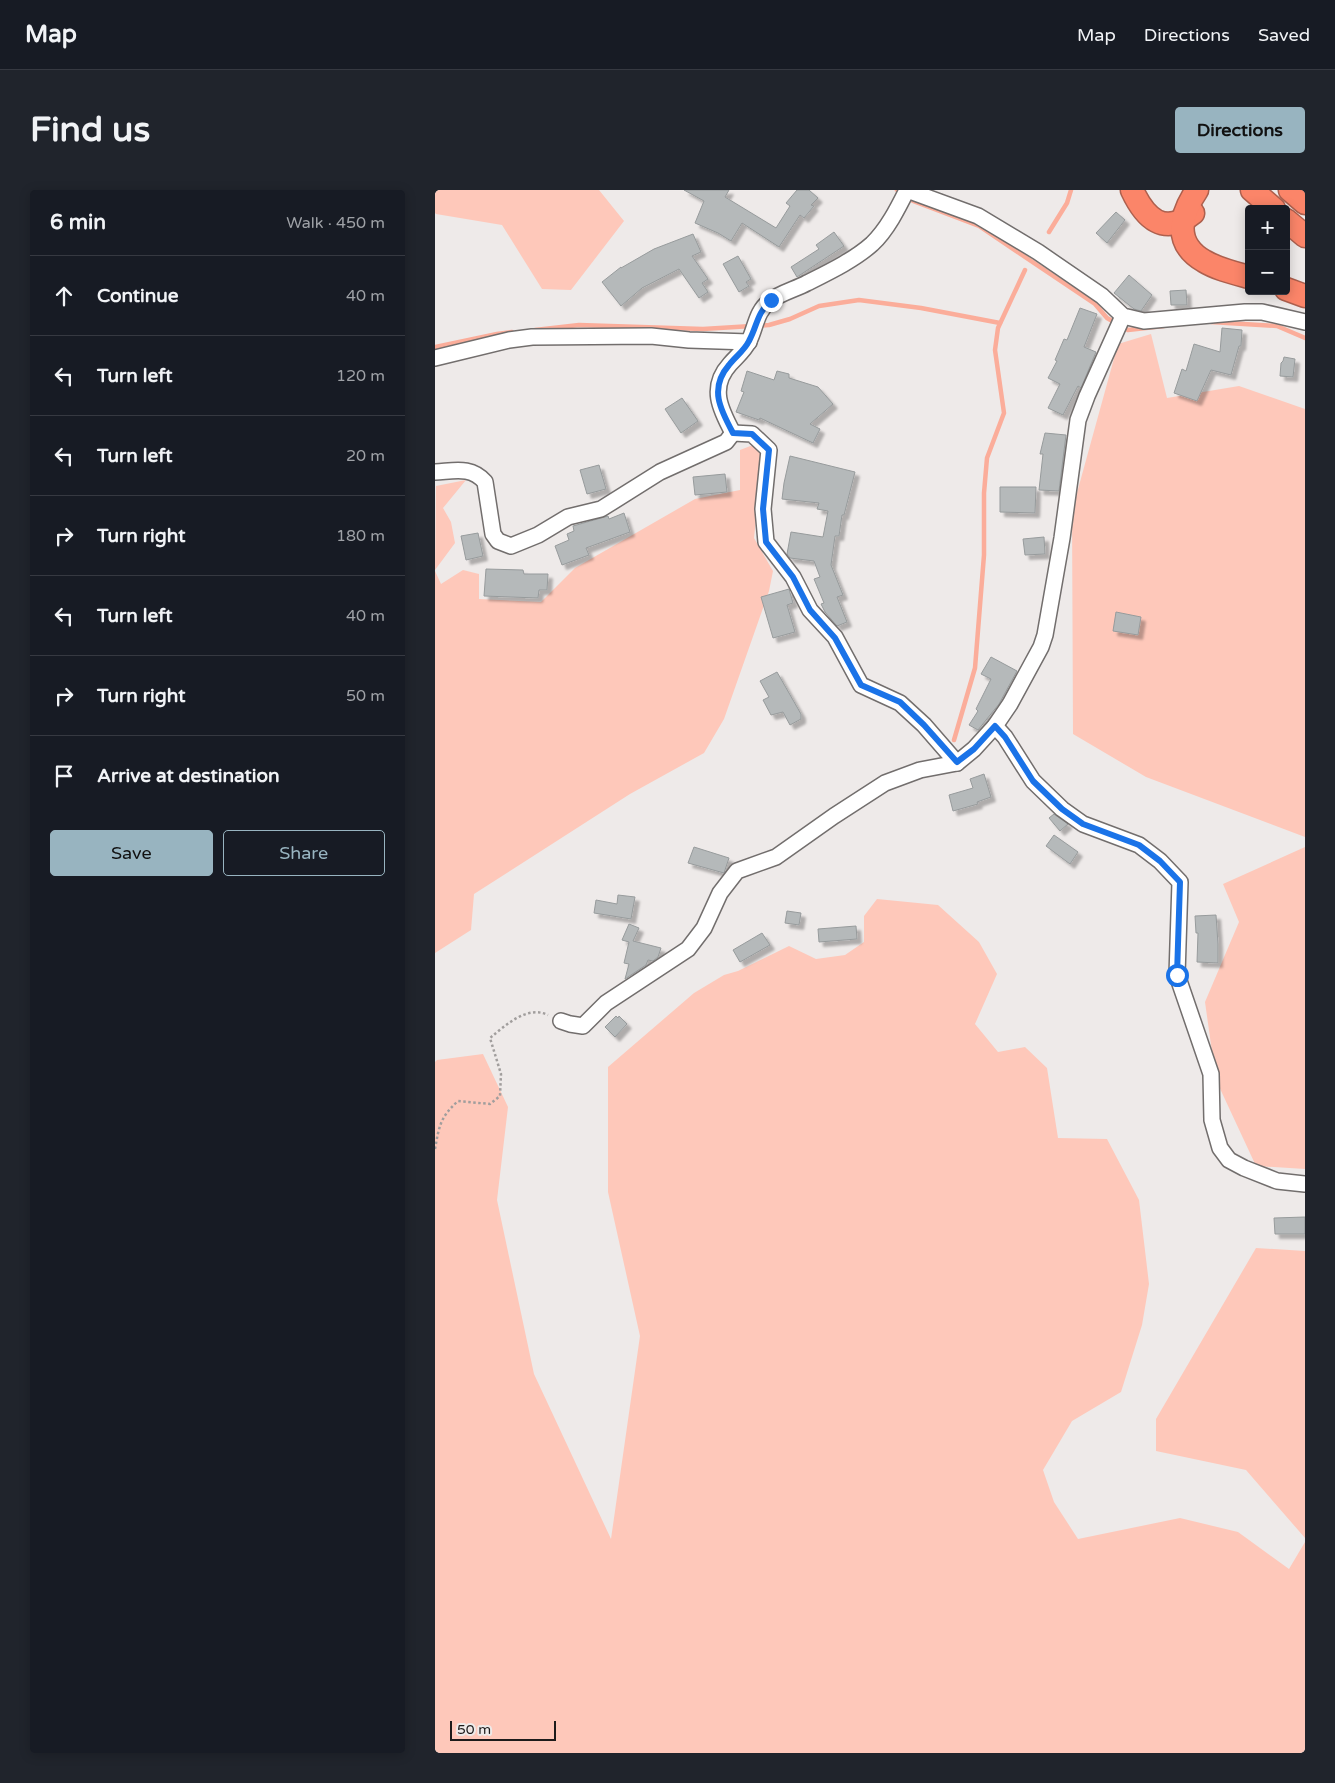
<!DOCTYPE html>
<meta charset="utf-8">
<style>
body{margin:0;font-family:"Varela Round",sans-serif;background:#20242c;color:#f1f3f6}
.controls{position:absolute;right:15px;top:15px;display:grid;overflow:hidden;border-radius:5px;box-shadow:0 2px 12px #0003}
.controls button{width:45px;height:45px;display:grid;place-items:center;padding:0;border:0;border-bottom:1px solid #363941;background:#171b24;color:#f1f3f6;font:25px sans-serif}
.scale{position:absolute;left:15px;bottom:12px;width:106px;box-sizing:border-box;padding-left:5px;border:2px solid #1d1b1b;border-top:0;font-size:14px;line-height:18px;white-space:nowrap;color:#1d1b1b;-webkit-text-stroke:4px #eeeae9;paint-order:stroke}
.stop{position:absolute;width:15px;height:15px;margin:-11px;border:4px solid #1a73e8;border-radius:50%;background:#fff}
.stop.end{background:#1a73e8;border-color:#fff;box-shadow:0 1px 5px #0008}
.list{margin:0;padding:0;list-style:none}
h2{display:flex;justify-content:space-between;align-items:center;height:65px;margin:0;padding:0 20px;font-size:21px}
h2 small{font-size:16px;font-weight:400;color:#9ea1a6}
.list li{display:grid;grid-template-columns:32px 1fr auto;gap:15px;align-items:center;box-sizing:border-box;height:80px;padding:0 20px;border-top:1px solid #363941}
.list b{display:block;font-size:19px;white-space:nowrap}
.list em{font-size:16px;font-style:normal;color:#9ea1a6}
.actions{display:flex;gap:10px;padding:15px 20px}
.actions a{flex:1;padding:11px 0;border:1px solid #98b4c0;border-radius:5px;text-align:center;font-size:18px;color:#98b4c0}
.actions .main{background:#98b4c0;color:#111}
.icon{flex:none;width:28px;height:28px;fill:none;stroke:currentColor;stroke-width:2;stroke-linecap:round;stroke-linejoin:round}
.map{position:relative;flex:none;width:870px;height:1563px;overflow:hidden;border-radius:5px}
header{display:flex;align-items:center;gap:30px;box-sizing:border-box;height:70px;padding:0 25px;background:#171b24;border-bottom:1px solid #363941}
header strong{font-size:24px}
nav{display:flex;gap:28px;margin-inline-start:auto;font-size:18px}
.intro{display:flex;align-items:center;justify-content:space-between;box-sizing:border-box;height:120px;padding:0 30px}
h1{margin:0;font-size:35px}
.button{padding:12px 22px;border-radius:5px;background:#98b4c0;color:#111;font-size:18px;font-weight:700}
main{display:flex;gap:30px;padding:0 30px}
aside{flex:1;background:#171b24;border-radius:5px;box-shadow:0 2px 12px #0003}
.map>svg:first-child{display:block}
.green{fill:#fec8ba}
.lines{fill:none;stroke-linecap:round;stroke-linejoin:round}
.stream{stroke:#fbad9a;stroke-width:4.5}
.building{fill:#b5b9ba;stroke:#979b9c;filter:url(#shadow)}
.minor-casing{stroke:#726e6d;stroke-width:18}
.highway-casing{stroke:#ad604e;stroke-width:25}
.path{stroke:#a19e9d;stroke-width:2.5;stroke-dasharray:2.5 2.5;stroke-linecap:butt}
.minor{stroke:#fff;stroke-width:15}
.highway{stroke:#fb8569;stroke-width:22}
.route{stroke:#1a73e8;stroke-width:6}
</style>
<header>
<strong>Map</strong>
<nav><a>Map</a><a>Directions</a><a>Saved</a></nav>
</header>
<div class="intro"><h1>Find us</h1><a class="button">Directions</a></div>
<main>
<aside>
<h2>6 min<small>Walk · 450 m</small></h2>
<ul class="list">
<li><svg class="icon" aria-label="ahead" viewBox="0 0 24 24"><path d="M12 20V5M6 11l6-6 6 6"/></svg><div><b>Continue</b></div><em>40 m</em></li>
<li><svg class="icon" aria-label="left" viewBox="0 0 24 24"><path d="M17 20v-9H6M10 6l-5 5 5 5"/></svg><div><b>Turn left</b></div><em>120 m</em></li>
<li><svg class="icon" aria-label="left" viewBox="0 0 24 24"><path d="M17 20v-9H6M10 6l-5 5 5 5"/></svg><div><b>Turn left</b></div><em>20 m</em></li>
<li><svg class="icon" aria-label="right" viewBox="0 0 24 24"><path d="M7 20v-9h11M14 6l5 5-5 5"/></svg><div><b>Turn right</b></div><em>180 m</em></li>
<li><svg class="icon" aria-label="left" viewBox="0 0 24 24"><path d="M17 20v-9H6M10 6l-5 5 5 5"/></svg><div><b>Turn left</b></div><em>40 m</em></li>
<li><svg class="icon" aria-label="right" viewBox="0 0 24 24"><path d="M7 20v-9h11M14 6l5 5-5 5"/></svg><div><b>Turn right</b></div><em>50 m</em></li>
<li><svg class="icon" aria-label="arrive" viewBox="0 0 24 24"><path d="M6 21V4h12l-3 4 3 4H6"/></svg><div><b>Arrive at destination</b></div></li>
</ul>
<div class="actions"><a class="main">Save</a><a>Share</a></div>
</aside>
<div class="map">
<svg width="870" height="1563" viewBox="0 0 870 1563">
<defs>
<filter id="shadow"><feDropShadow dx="4.5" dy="4.5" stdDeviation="1" flood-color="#0004"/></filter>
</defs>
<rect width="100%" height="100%" fill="#eeeae9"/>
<!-- green -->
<g class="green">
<polygon points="0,0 164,0 189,31 136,100 107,99 67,35 1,24 0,23"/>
<polygon points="716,144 732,208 804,196 870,219 870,647 711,587 638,544 637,321 683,154"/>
<polygon points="318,255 328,264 319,348 338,381 334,401 289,529 269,563 195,604 39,704 36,740 0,763 0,381 6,394 28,380 44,384 44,409 106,412 140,378 260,309 305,300 305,260"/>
<polygon points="31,290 8,318 16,332 20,353 0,380 1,296"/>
<polygon points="870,657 870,979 821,976 781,890 770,812 804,732 788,694"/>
<polygon points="442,709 503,715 544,752 562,784 540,834 563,862 590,857 612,878 623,948 672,949 704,1010 714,1094 707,1135 686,1202 637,1231 608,1280 619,1312 643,1349 745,1328 803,1342 854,1379 870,1352 870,1563 0,1563 0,872 2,870 48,864 73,917 62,1010 99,1184 176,1349 205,1146 173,1002 173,877 259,803 289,785 303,781 354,756 381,769 410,765 429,752 429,726"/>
<polygon points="821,1058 870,1061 870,1348 811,1280 721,1261 721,1229"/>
</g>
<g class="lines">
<!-- stream -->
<g class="stream">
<polyline points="462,0 478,11 544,36 660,114 672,128 693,140 729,136"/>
<polyline points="614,42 632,13 636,0"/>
<polyline points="776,132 842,136 870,148"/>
<polyline points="100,140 144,135 268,139 334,135 355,129 384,116 424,110 486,118 565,133"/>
<polyline points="0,157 62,144 77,142"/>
<polyline points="519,550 540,478 549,365 549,303 552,268 569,223 560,160 563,138 590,80"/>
</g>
</g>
<!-- building -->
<g class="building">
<polygon points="249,0 294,0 290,7 341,38 355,16 351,13 362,0 374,0 383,8 376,15 379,16 369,28 365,25 344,57 307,33 296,51 283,43 260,33 269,11"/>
<polygon points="681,22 690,30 672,53 661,43"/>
<polygon points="399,42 409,56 362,87 356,77 384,59 381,55"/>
<polygon points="258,44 266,62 257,66 273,89 267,93 273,102 264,108 244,79 207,98 186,116 167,92 186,77 186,78 219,59"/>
<polygon points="303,66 316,89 311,92 314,96 304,102 288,74"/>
<polygon points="694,85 717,105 706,121 699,119 679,103"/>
<polygon points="751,100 752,115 736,115 735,101"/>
<polygon points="645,118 662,124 649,157 661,162 646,198 643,196 628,225 613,218 625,194 613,188 622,171 620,170 629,149 632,150"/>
<polygon points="787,138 807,140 806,156 804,156 796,185 776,180 762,211 739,203 747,179 751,181 759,154 785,162"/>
<polygon points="849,167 860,169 858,187 845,186 846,173 848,171"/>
<polygon points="312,181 339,190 342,181 354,184 354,188 383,197 398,214 375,234 385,239 378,253 325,228 324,230 301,222 309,202 306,201"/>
<polygon points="247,208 263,231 246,243 230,219"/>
<polygon points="610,243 631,245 624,301 604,300 608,264 605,264"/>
<polygon points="355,266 420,282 409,325 407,325 404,346 400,346 396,375 408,405 402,407 412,432 402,436 390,422 386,414 389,413 379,389 385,387 379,371 355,368 352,364 356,342 388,347 393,321 382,319 384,313 347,309 349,293"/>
<polygon points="164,275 171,299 152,304 145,280"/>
<polygon points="290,284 292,302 260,305 258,287"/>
<polygon points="565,297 601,297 600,323 565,322"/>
<polygon points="189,323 195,342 151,358 154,365 127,375 120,356 134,350 132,344 139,341 138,336 173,326 174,329"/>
<polygon points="43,343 48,366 31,370 26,346"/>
<polygon points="609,347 610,364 590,365 588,349"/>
<polygon points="51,379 88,380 89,384 113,384 112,400 104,400 103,408 49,406"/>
<polygon points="354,399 358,413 352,415 360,442 338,448 326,407"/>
<polygon points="681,422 706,427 703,445 678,441"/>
<polygon points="556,467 582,481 564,514 543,540 534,535 543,521 541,519 556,489 546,484"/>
<polygon points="342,482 366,524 366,529 355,535 348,522 336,525 328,510 334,507 325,491"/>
<polygon points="549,584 556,607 542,612 543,614 518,621 514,605 538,598 535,589"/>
<polygon points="619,624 633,634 625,641 614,628"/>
<polygon points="619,645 643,662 635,674 611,656"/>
<polygon points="259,657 294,668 289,683 253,673"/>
<polygon points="183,705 200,707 196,729 159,723 161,710 182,714"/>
<polygon points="352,721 366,723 364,735 350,733"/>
<polygon points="781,725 783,754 783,773 762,772 763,743 761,743 760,726"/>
<polygon points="194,734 204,738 198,751 226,758 223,767 218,771 213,770 211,775 190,789 194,774 189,773 194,752 187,750"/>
<polygon points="421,736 422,749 384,752 383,739"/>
<polygon points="327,743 335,755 305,772 298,760"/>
<polygon points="181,826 183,828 184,826 192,834 180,847 170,837"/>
<polygon points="870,1027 870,1044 840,1044 839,1028"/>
</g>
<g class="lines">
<!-- minor casing -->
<g class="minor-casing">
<g id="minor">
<polyline points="472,0 543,26 603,62 667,106 688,126 709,131 810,122 827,122 870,132"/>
<polyline points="0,168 74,150 97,147 216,146 254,150 314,152"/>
<polyline points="298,243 317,244 334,260 328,319 331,352 358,387 375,420 400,447 426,495 465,513 489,535 522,573"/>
<path d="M298 243C285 219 274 197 295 174 302 166 309 161 314 151 321 137 321 121 335 111 345 103 361 99 372 93 394 82 419 70 437 54 452 40 463 18 472 0"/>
<path d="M0 282C20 281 36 276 50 292L58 344 63 351 76 356 103 345 133 327 166 319 225 282 291 252 298 243"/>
<polyline points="560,536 570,547 598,591 627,619 648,634 704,655 725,671 745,692 742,785 776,884 777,930 785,958 794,970 809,978 842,991 870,994"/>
<polyline points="126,831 135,834 148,836 171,813 253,759 269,738 285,703 302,681 341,667 399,626 450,593 485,580 522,573 539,559 560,536 575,514 606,457 610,445 627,348 643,230 652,206 688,126"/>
</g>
</g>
<!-- highway casing -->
<g class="highway-casing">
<g id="highway">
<path d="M697 0C710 28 729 47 758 23"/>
<path d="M762 0C745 25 738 53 769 71 782 79 799 83 814 87"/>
<polyline points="817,0 839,19"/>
<polyline points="855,0 870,13"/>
<polyline points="851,30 870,46"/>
<polyline points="851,99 870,106"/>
</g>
</g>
<!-- path -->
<path class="path" d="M0 959C4 937 5 927 23 911L55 914 65 906 66 884 55 848C71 835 92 815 113 825"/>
<!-- minor -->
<use href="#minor" class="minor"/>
<!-- highway -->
<use href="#highway" class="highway"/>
</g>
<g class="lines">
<!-- route -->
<path class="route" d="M336 110C321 125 323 134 314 151 309 161 301 166 294 175 274 198 285 219 298 243L317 244 334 260 328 319 331 352 358 387 375 420 400 448 426 495 465 512 489 535 522 572 539 559 560 536 570 547 598 591 627 619 648 634 704 655 725 671 745 692 742 785"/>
</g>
</svg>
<div class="controls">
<button>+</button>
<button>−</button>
</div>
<div class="scale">50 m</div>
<div class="stop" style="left:742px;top:785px"></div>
<div class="stop end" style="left:336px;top:110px"></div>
</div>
</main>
